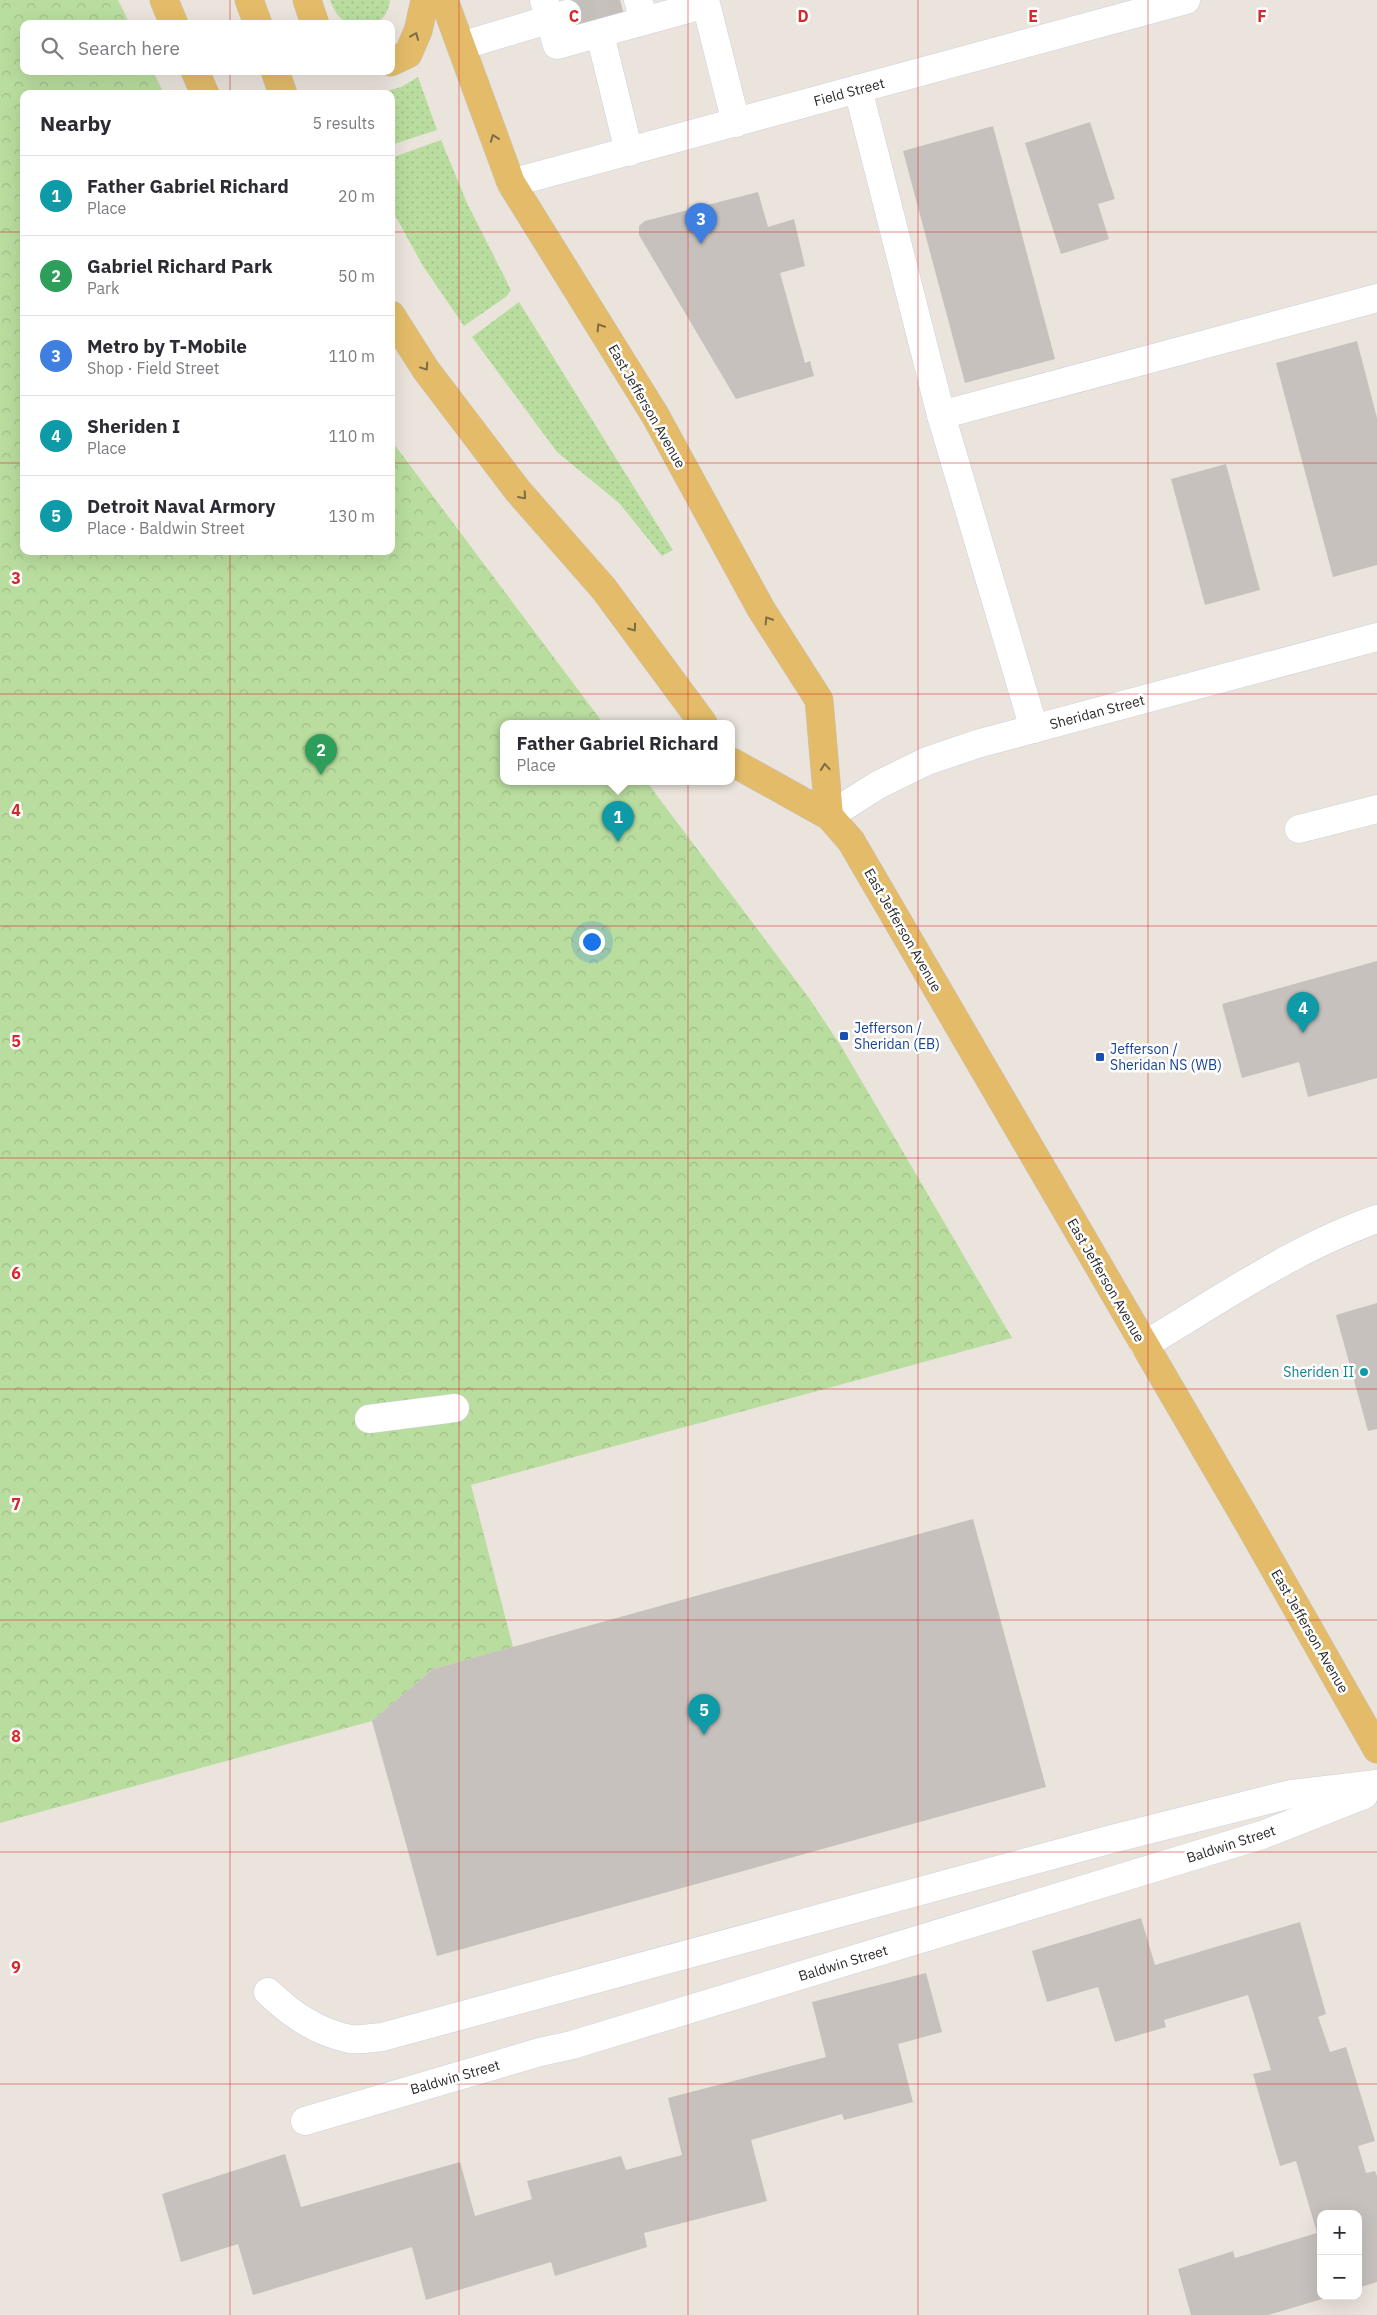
<!DOCTYPE html>
<meta charset="utf-8">
<style>
body{margin:0;font-family:"IBM Plex Sans",sans-serif;background:#f7f7f7;color:#2b2b33}
.controls{position:absolute;right:15px;bottom:15px;display:grid;overflow:hidden;border-radius:10px;box-shadow:0 5px 20px #0002}
.controls button{width:45px;height:45px;display:grid;place-items:center;padding:0;border:0;border-bottom:1px solid #e1e1e2;background:#fff;color:#2b2b33;font:25px sans-serif}
.you{position:absolute;left:591px;top:941px;width:18px;height:18px;margin:-12px;border:4px solid #fff;border-radius:50%;background:#1a73e8;box-shadow:0 0 0 8px #1a73e833}
.badge{display:grid;place-items:center;width:32px;height:32px;border-radius:50%;background:#4c78ea;color:#fff;font-size:16px;font-weight:700}
.pin{position:absolute;translate:-50% -41px;filter:drop-shadow(0 1px 2px #0008)}
.pin::after{content:'';position:absolute;top:26px;width:18px;height:15px;background:inherit;clip-path:polygon(0 0,100% 0,50% 100%)}
.popup{position:absolute;left:500px;top:720px;width:235px;height:65px;box-sizing:border-box;display:grid;place-content:center;border-radius:10px;background:#fff;filter:drop-shadow(0 1px 4px #0005);font-size:16px;white-space:nowrap;color:#7c7c81}
.popup b{font-size:19px;color:#2b2b33}
.popup::after{content:'';position:absolute;left:50%;top:100%;margin-left:-10px;border:10px solid transparent;border-top-color:#fff}
.list{margin:0;padding:0;list-style:none}
h2{display:flex;justify-content:space-between;align-items:center;height:65px;margin:0;padding:0 20px;font-size:21px}
h2 small{font-size:16px;font-weight:400;color:#7c7c81}
.list li{display:grid;grid-template-columns:32px 1fr auto;gap:15px;align-items:center;box-sizing:border-box;height:80px;padding:0 20px;border-top:1px solid #e1e1e2}
.list b{display:block;font-size:19px;white-space:nowrap}
.list p{margin:0;font-size:16px;white-space:nowrap;color:#7c7c81}
.list em{font-size:16px;font-style:normal;color:#7c7c81}
.icon{flex:none;width:28px;height:28px;fill:none;stroke:currentColor;stroke-width:2;stroke-linecap:round;stroke-linejoin:round}
.map{position:relative;flex:none;width:1377px;height:2315px;overflow:hidden}
.search{position:absolute;background:#fff;box-shadow:0 5px 20px #0002;left:20px;top:20px;width:375px;height:55px;display:flex;align-items:center;gap:12px;box-sizing:border-box;padding:0 18px;border-radius:10px;color:#7c7c81;font-size:19px}
.panel{position:absolute;background:#fff;box-shadow:0 5px 20px #0002;left:20px;top:90px;width:375px;height:465px;border-radius:10px}
.map>svg:first-child{display:block}
.grass{fill:url(#grass-dots)}
.forest{fill:url(#forest-crowns)}
.building{fill:#c6c1bd}
.lines{fill:none;stroke-linecap:round;stroke-linejoin:round}
.minor-tunnel{stroke:#c4bfb9;stroke-width:28;stroke-dasharray:28 14;stroke-linecap:butt}
.minor-casing{stroke:#ccd0da;stroke-width:29}
.major-casing{stroke:#c3c3c3;stroke-width:29}
.minor{stroke:#fff;stroke-width:28}
.major{stroke:#e4bc69;stroke-width:28}
.oneway{stroke:#7e6c46}
.grid{fill:none;stroke:#d62828;stroke-width:1;stroke-opacity:0.55}
.transit-dot{fill:#1a4fb4;stroke:#fff;stroke-width:2}
.culture-dot{fill:#0f9aa8;stroke:#fff;stroke-width:2}
.labels{text-anchor:middle;stroke-width:5;stroke-linejoin:round;paint-order:stroke}
.street-label{font-size:14px;fill:#2a2a2a;stroke:#fff}
.transit-label{font-size:14px;fill:#164399;stroke:#fff;text-anchor:start}
.culture-label{font-size:14px;fill:#0d838f;stroke:#fff;text-anchor:end}
.grid-label{font-size:16px;text-anchor:middle;font-weight:bold;fill:#d62828;stroke:#fff;stroke-width:5;stroke-linejoin:round;paint-order:stroke}
</style>
<div class="map">
<svg width="1377" height="2315" viewBox="0 0 1377 2315">
<defs>
<pattern id="grass-dots" width="8" height="8" patternUnits="userSpaceOnUse" patternTransform="scale(1.25)"><rect width="8" height="8" fill="#b9dd9f"/><path d="M2 2h.1M6 6h.1" fill="none" stroke="#9fbe89" stroke-width="1.8" stroke-linecap="round"/></pattern>
<pattern id="forest-crowns" width="20" height="18" patternUnits="userSpaceOnUse" patternTransform="scale(1.25)"><rect width="20" height="18" fill="#b9dd9f"/><path d="M2 6a3 3 0 1 1 6 0M12 15a3 3 0 1 1 6 0" fill="none" stroke="#9fbe89"/></pattern>
</defs>
<rect width="100%" height="100%" fill="#ebe4dd"/>
<!-- grass -->
<g class="grass">
<path d="M330 0H390C389 11 384 18 375 24 349 24 341 27 330 0Z"/>
<polygon points="418,77 437,130 391,145 391,94 377,94 401,87"/>
<polygon points="441,140 467,203 511,290 507,296 464,326 423,266 391,208 391,158"/>
<polygon points="519,302 673,550 662,556 619,503 557,452 472,337"/>
</g>
<!-- forest -->
<polygon class="forest" points="0,0 118,0 130,24 24,24 24,71 153,71 164,94 24,94 24,551 391,551 391,440 603,723 504,723 504,781 646,781 809,998 841,1046 1012,1338 471,1485 513,1647 433,1669 372,1721 0,1823"/>
<!-- building -->
<g class="building">
<polygon points="563,0 620,0 624,14 572,30"/>
<polygon points="1090,122 1115,199 1098,204 1109,239 1061,254 1025,143"/>
<polygon points="993,126 1055,359 965,383 903,151"/>
<polygon points="758,192 768,227 794,219 805,266 780,273 805,363 810,361 814,376 736,399 639,235 639,226 645,221"/>
<polygon points="1357,341 1377,418 1377,565 1333,577 1276,363"/>
<polygon points="1226,464 1260,590 1205,605 1171,479"/>
<polygon points="1377,961 1377,1078 1308,1097 1299,1062 1242,1078 1222,1004"/>
<polygon points="1377,1303 1377,1429 1368,1431 1336,1315"/>
<polygon points="973,1519 1046,1787 437,1956 372,1721 433,1669"/>
<polygon points="1141,1918 1155,1965 1300,1922 1326,2014 1318,2017 1330,2052 1346,2047 1375,2141 1358,2146 1366,2173 1375,2171 1377,2176 1377,2282 1358,2288 1358,2214 1321,2214 1321,2296 1329,2297 1268,2315 1191,2315 1178,2269 1233,2251 1235,2258 1317,2233 1296,2161 1280,2166 1253,2074 1271,2070 1248,1995 1164,2020 1166,2027 1115,2042 1098,1987 1047,2002 1032,1951"/>
<polygon points="926,1973 942,2032 898,2044 913,2102 844,2120 842,2114 751,2140 767,2201 644,2233 647,2247 555,2276 551,2262 426,2300 412,2247 253,2295 238,2244 181,2262 162,2194 285,2154 301,2207 460,2162 475,2216 532,2199 527,2181 621,2156 626,2170 682,2155 668,2098 826,2057 812,2002"/>
</g>
<g class="lines">
<!-- minor-tunnel -->
<polyline class="minor-tunnel" points="567,13 619,0"/>
<!-- minor casing -->
<g class="minor-casing">
<g id="minor">
<polyline points="544,0 557,45 644,21 638,0"/>
<polyline points="644,21 706,4 736,123"/>
<polyline points="600,34 629,152"/>
<polyline points="461,46 567,14"/>
<polyline points="858,89 941,415 1034,729"/>
<polyline points="511,183 1186,0"/>
<polyline points="941,415 1377,298"/>
<polyline points="829,816 878,785 927,761 977,744 1377,637"/>
<polyline points="1299,829 1377,809"/>
<path d="M1144 1345C1220 1300 1294 1248 1377 1219"/>
<polyline points="369,1419 455,1408"/>
<path d="M268 1992C292 2015 317 2032 350 2039 360 2040 372 2038 382 2037L1112 1839 1291 1794 1377 1784"/>
<polyline points="305,2121 540,2052 572,2045 1262,1835 1364,1795"/>
</g>
</g>
<!-- major casing -->
<g class="major-casing">
<g id="major">
<polyline points="164,0 174,24"/>
<polyline points="249,0 258,24"/>
<polyline points="307,0 315,24"/>
<polyline points="444,0 511,183 655,415 761,609 819,700 829,816"/>
<polyline points="391,62 408,54 418,31 425,0"/>
<polyline points="195,71 205,94"/>
<polyline points="275,71 283,94"/>
<polyline points="391,315 426,370 518,491 604,589 703,723"/>
<polyline points="732,762 829,816 851,841 1249,1524 1377,1749"/>
</g>
</g>
<!-- minor -->
<use href="#minor" class="minor"/>
<!-- major -->
<use href="#major" class="major"/>
</g>
<!-- one-way arrows -->
<defs><path id="oneway-chevron" d="M-2-3.5L2.5 0L-2 3.5" fill="none" stroke-width="1.6" stroke-linecap="round" stroke-linejoin="round" transform="scale(1.25)"/></defs>
<g class="oneway">
<use href="#oneway-chevron" transform="translate(415 36) rotate(-67)"/>
<use href="#oneway-chevron" transform="translate(494 138) rotate(-110)"/>
<use href="#oneway-chevron" transform="translate(600 327) rotate(-122)"/>
<use href="#oneway-chevron" transform="translate(425 367) rotate(56)"/>
<use href="#oneway-chevron" transform="translate(523 496) rotate(49)"/>
<use href="#oneway-chevron" transform="translate(768 620) rotate(-122)"/>
<use href="#oneway-chevron" transform="translate(633 628) rotate(54)"/>
<use href="#oneway-chevron" transform="translate(825 767) rotate(-95)"/>
</g>
<!-- grid -->
<path class="grid" d="M230 0V24M459 0V2315M688 0V2315M918 0V2315M1148 0V2315M230 71V94M0 232H24M391 232H1377M0 463H24M391 463H1377M230 551V2315M0 694H1377M0 926H1377M0 1158H1377M0 1389H1377M0 1620H1377M0 1852H1377M0 2084H1377"/>
<!-- markers -->
<g class="transit-dot">
<rect x="839" y="1031" width="10" height="10" rx="2.5"/>
<rect x="1095" y="1052" width="10" height="10" rx="2.5"/>
</g>
<circle class="culture-dot" cx="1364" cy="1372" r="5"/>
<g class="labels">
<!-- street labels -->
<g class="street-label">
<text transform="translate(849 92) rotate(-15)" y="5">Field Street</text>
<text transform="translate(647 406) rotate(60)" y="5">East Jefferson Avenue</text>
<text transform="translate(1097 712) rotate(-15)" y="5">Sheridan Street</text>
<text transform="translate(903 930) rotate(60)" y="5">East Jefferson Avenue</text>
<text transform="translate(1106 1280) rotate(60)" y="5">East Jefferson Avenue</text>
<text transform="translate(1310 1631) rotate(60)" y="5">East Jefferson Avenue</text>
<text transform="translate(1231 1844) rotate(-18)" y="5">Baldwin Street</text>
<text transform="translate(843 1963) rotate(-17)" y="5">Baldwin Street</text>
<text transform="translate(455 2077) rotate(-16)" y="5">Baldwin Street</text>
</g>
<!-- transit labels -->
<g class="transit-label">
<text x="854" y="1033">Jefferson /<tspan x="854" dy="16">Sheridan (EB)</tspan></text>
<text x="1110" y="1054">Jefferson /<tspan x="1110" dy="16">Sheridan NS (WB)</tspan></text>
</g>
<!-- culture labels -->
<g class="culture-label">
<text x="1354" y="1377">Sheriden II</text>
</g>
</g>
<g class="grid-label">
<text x="574" y="22">C</text>
<text x="803" y="22">D</text>
<text x="1033" y="22">E</text>
<text x="1262" y="22">F</text>
<text x="16" y="584">3</text>
<text x="16" y="816">4</text>
<text x="16" y="1047">5</text>
<text x="16" y="1279">6</text>
<text x="16" y="1510">7</text>
<text x="16" y="1742">8</text>
<text x="16" y="1973">9</text>
</g>
</svg>
<div class="controls">
<button>+</button>
<button>−</button>
</div>
<div class="you"></div>
<div class="pin badge" style="left:618px;top:842px;background:#0f9aa8">1</div>
<div class="popup"><b>Father Gabriel Richard</b>Place</div>
<div class="pin badge" style="left:321px;top:775px;background:#2e9e5b">2</div>
<div class="pin badge" style="left:701px;top:244px;background:#3f7fe0">3</div>
<div class="pin badge" style="left:1303px;top:1033px;background:#0f9aa8">4</div>
<div class="pin badge" style="left:704px;top:1735px;background:#0f9aa8">5</div>
<div class="search"><svg class="icon" aria-label="search" viewBox="0 0 24 24"><circle cx="10" cy="10" r="6"/><path d="M15 15l6 6"/></svg>Search here</div>
<section class="panel">
<h2>Nearby<small>5 results</small></h2>
<ul class="list">
<li><span class="badge" style="background:#0f9aa8">1</span><div><b>Father Gabriel Richard</b><p>Place</p></div><em>20 m</em></li>
<li><span class="badge" style="background:#2e9e5b">2</span><div><b>Gabriel Richard Park</b><p>Park</p></div><em>50 m</em></li>
<li><span class="badge" style="background:#3f7fe0">3</span><div><b>Metro by T-Mobile</b><p>Shop · Field Street</p></div><em>110 m</em></li>
<li><span class="badge" style="background:#0f9aa8">4</span><div><b>Sheriden I</b><p>Place</p></div><em>110 m</em></li>
<li><span class="badge" style="background:#0f9aa8">5</span><div><b>Detroit Naval Armory</b><p>Place · Baldwin Street</p></div><em>130 m</em></li>
</ul>
</section>
</div>
